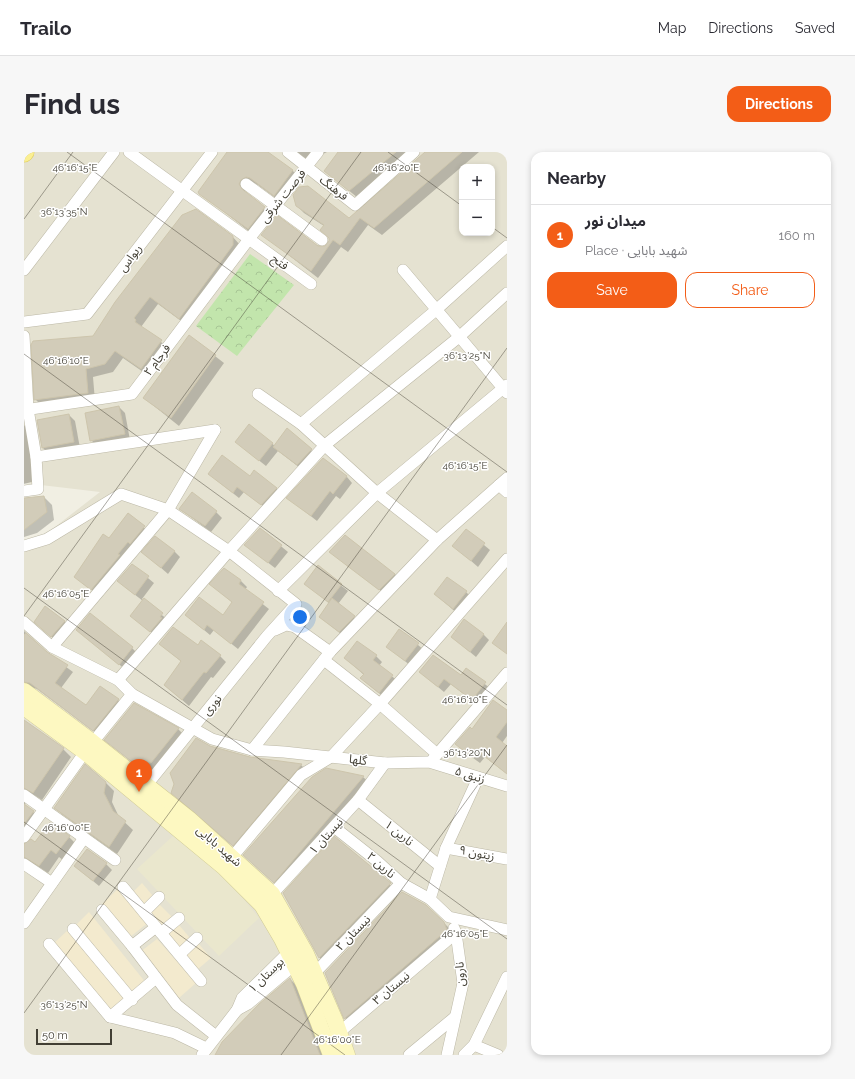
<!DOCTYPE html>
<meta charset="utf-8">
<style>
body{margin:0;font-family:Raleway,"Noto Sans Arabic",sans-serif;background:#f7f7f7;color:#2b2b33}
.controls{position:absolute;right:12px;top:12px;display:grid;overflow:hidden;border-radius:8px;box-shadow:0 2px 6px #0003}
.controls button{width:36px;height:36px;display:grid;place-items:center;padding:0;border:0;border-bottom:1px solid #e1e1e2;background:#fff;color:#2b2b33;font:20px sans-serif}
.scale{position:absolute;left:12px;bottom:10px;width:76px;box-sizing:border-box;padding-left:4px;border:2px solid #423f34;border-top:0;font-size:11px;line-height:14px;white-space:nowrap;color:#423f34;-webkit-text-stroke:3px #fff;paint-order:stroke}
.you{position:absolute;left:276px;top:465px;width:14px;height:14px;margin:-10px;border:3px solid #fff;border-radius:50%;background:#1a73e8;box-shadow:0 0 0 6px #1a73e833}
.badge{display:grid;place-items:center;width:26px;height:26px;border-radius:50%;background:#f35d17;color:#fff;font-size:13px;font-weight:700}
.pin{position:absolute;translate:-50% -33px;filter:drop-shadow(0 1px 2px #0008)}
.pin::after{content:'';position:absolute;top:21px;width:14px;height:12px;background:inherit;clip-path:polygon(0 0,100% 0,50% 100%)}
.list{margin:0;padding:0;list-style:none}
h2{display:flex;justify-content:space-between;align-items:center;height:52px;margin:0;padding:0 16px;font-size:17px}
h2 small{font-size:13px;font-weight:400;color:#7c7c81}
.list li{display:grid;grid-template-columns:26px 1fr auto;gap:12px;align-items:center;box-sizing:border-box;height:56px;padding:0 16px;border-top:1px solid #e1e1e2}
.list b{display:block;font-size:15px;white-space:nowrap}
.list p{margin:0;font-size:13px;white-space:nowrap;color:#7c7c81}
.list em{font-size:13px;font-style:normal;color:#7c7c81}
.actions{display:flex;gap:8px;padding:12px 16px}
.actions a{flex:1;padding:9px 0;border:1px solid #f35d17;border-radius:12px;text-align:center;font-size:14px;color:#f35d17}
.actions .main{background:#f35d17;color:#fff}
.map{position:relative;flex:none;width:483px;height:903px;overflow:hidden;border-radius:12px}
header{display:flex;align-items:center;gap:24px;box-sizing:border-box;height:56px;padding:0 20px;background:#fff;border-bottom:1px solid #e1e1e2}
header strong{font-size:19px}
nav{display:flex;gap:22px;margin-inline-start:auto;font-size:14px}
.intro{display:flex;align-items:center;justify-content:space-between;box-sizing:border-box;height:96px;padding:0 24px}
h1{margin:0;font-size:28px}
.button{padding:10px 18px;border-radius:12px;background:#f35d17;color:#fff;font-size:14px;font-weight:700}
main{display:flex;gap:24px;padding:0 24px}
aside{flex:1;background:#fff;border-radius:12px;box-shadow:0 2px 6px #0003}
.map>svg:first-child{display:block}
.residential{fill:#e5e2d1;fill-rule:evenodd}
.commercial{fill:#f3eace}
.education{fill:#eae7cd}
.park{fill:url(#park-crowns)}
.shadow{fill:#0003}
.building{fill:#d2ccb9;stroke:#cdc5ac}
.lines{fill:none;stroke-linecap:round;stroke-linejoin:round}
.street-casing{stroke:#bcb8a6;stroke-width:12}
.secondary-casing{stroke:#d0ca94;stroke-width:17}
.primary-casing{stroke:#dfcf63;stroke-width:19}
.street{stroke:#fff;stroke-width:11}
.secondary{stroke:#fdf8c1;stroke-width:16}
.primary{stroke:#fbef92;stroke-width:18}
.ticks{fill:none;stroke:#423f34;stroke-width:1;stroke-opacity:0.45}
.labels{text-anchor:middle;stroke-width:3;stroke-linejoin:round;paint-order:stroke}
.street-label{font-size:12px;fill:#423f34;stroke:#fff}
.ticks-label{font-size:10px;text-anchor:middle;fill:#423f34;stroke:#fff;stroke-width:3;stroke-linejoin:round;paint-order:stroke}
</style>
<header>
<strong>Trailo</strong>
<nav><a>Map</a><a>Directions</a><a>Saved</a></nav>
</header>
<div class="intro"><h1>Find us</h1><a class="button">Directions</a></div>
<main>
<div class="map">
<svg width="483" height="903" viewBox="0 0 483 903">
<defs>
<pattern id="park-crowns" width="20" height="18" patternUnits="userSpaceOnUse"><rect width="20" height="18" fill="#c2e5ac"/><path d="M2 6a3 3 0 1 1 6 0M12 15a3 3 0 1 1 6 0" fill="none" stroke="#a8c695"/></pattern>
</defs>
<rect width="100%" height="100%" fill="#f1efe3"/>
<!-- residential -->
<path class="residential" d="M0 0H483V903H0V399L76 340 0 331ZM438 15H468V81H438Z"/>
<!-- commercial -->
<g class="commercial">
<polygon points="118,731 129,744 117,756 107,742"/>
<polygon points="95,736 125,770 106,785 77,753"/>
<polygon points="136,753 148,765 137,776 126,762"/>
<polygon points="65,760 122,831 109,843 51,774"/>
<polygon points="155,773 166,786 155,797 143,782"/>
<polygon points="44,778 102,849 85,861 29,792"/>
<polygon points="133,787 172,831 155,846 116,800"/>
<polygon points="174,791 187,806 174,817 160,802"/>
</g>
<!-- education -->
<polygon class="education" points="149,684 203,727 235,766 195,804 113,717"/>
<!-- park -->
<polygon class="park" points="226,102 270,133 213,204 172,174"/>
<!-- shadow -->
<g class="shadow">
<polygon points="205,0 240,0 269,19 275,26 257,50 234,33 230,31 223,34 221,39 223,43 248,63 231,84 176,41"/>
<polygon points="272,0 303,0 297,3 290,12"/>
<polygon points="315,0 390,0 334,46 301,19"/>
<polygon points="403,0 455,0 358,83 344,73 324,100 317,95 294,126 239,83 302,95 306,89 300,74 280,61 272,53 325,67"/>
<polygon points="208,84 216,93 164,174 134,152 117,175 145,196 125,224 99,206 89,220 69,225 71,249 19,255 11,247 69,185"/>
<polygon points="165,184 200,211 155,274 120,246"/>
<polygon points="95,255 101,261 106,288 73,294 67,288"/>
<polygon points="45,263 51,269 56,296 25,302 19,296"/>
<polygon points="0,273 3,276 11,329 0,332"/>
<polygon points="225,273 251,294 287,298 293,304 280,319 254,299 242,314 212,290"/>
<polygon points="323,325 328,331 316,347 312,344 293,369 264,346"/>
<polygon points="226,326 252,336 258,342 244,358 220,340 215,346 191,327"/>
<polygon points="20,345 28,353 30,368 13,381 0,385 0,347"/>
<polygon points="156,357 192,360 198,366 187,380"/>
<polygon points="104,362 126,381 74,443 58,431"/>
<polygon points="236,377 264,400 251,416 221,393"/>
<polygon points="442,378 466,398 454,415 430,394"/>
<polygon points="150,399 156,405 144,422 119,400"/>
<polygon points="307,400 371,422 377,428 362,443"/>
<polygon points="108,413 130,431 118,447 144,468 133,485 108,464 119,449 101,435"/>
<polygon points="294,415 324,439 314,452 336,470 322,486 296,465 306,452 281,431"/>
<polygon points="200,417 217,429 223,435 221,438 245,457 214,497 190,478 186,483 168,468 199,464 209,451 187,432"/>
<polygon points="442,440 448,446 435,463 411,442"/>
<polygon points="40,469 46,475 34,490 17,475"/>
<polygon points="376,478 400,498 388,515 370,500"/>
<polygon points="0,479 23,501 49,520 37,536 62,555 94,548 100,554 76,584 13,537 7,535 0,530"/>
<polygon points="459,482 465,488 452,505 428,485"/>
<polygon points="59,483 108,496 114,502 102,518"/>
<polygon points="136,492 174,494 196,504 202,510 189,526 187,525 165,554 141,533 158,510"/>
<polygon points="352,504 358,510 355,514 375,530 362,547 344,532 338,526 340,523 321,506"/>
<polygon points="442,517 467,537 455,554 427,532 420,540 396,520 437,525"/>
<polygon points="110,552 154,577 162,585 135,618 116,617 81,587"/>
<polygon points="483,559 483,584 478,591 483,595 483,622 461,605 456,611 438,598 448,578"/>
<polygon points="0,569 39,597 47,605 18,648 10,643 2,647 1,653 17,667 3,686 1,693 45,685 53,693 40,709 35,705 24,721 12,713 5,714 0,710"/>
<polygon points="186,595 226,606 277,613 285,621 217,701 156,649"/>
<polygon points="339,625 347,632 258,738 228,711"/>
<polygon points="82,631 90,639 88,650 95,665 109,678 93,702 39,663 31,656"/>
<polygon points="311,686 374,740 304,814 296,806 260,742"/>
<polygon points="82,712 88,718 75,734 51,714"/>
<polygon points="419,770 428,779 329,874 321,866 302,821"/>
<polygon points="266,827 274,835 300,903 192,903"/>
</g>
<!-- building -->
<g class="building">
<polygon points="203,0 244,0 269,18 250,44 226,26 222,25 217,28 215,32 218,37 241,55 224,77 175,42 174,40"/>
<polygon points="314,0 372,0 325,39 300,19"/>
<polygon points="401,0 438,0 350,76 336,66 316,93 309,88 287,119 237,83 253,63 294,94 301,94 305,89 305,86 296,78 300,73 272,54 269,43 275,35 284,34 325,66"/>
<polygon points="172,57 209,84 209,93 155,167 126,145 110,166 112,168 111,170 138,188 117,217 91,199 81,212 62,217 64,241 10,248 7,193 9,189 69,184 91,150 158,63"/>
<polygon points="165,183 192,203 147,266 119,246"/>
<polygon points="95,254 101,282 66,289 61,261"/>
<polygon points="45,262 50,290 18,296 13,268"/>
<polygon points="225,272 249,291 235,309 211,290"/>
<polygon points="263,276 288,297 273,313 249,295"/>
<polygon points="198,303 226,324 230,318 253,336 237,353 213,335 209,341 184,322"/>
<polygon points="299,306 323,324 309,342 306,339 287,364 262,346"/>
<polygon points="168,340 193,359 181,374 155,357"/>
<polygon points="20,344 23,360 0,378 0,346"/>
<polygon points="104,361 121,374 106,392 104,390 94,402 96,403 67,438 50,425 79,382 85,386"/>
<polygon points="236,376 258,393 244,411 220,393"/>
<polygon points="442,377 461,391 447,409 428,394"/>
<polygon points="321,383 371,422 355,438 305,400"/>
<polygon points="131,384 151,399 137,416 117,400"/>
<polygon points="108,412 125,424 111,443 93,429"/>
<polygon points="294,413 318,432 304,450 280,432"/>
<polygon points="200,416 217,428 215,432 240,450 207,492 183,473 180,478 161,463 175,445 199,463 208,450 185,432"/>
<polygon points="423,425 443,439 429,457 410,442"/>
<polygon points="120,446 139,461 136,465 138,466 126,480 106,464"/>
<polygon points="308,446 331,464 315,480 295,465"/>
<polygon points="21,454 41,469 27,485 10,470"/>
<polygon points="66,461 109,495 95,513 52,478"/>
<polygon points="440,467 460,482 446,500 427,485"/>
<polygon points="483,470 483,502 468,491"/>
<polygon points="149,475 174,493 177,488 197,503 182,521 180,520 158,548 140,533 157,509 135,492"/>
<polygon points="375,477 395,491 381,509 362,495"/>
<polygon points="2,481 23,500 44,513 31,531 62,553 76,534 95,547 69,579 6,531 0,530 0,483"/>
<polygon points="333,489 353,503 349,508 369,523 355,541 336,526 340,522 320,506"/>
<polygon points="409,503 437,523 442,516 462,530 448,548 420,527 414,535 395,520"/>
<polygon points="469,548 483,558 483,570 472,585 483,594 483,622 455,600 449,606 431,592 446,575 448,577"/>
<polygon points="110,551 155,576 127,611 107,609 80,588"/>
<polygon points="0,568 40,596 9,641 0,636"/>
<polygon points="172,586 186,594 226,605 278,612 209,694 147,641 150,632 146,621"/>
<polygon points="61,612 82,630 80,641 89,659 102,669 85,695 30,656"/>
<polygon points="302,616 340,624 250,731 219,703 288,625"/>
<polygon points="0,652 10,659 0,672"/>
<polygon points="26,670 46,684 32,702 27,698 15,714 0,705 0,692 7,687 11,690"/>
<polygon points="310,684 367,731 295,806 259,741"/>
<polygon points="63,697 83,711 69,729 50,714"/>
<polygon points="378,740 402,753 420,770 423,778 320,867 301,821"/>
<polygon points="266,826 296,903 191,903 198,890 235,852"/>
</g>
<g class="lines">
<!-- street casing -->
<g class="street-casing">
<g id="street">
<polyline points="105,0 287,132"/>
<polyline points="264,0 331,53 390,0"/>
<polyline points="222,32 298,88"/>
<polyline points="0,118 90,0"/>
<polyline points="379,118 483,241"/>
<polyline points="0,170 63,162 188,0"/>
<polyline points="0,184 4,257 12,305 14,337 0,339"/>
<polyline points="234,242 277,272 353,341 413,388"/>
<polyline points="0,258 108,242 225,87 294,0"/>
<polyline points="277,272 412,158 483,94"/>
<polyline points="12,305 191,278"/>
<polyline points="475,333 483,340"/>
<polyline points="0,394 23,387 97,342 144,358 205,399 301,293 435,185 483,141"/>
<polyline points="254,439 353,341 483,233"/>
<polyline points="0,470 28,495 94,528 108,542 188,587 228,598 260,600 361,611 405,610 483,634"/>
<polyline points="251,478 262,473 271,475 306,500"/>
<polyline points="28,495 144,358 191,278"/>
<polyline points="300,508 356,552 413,602"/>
<polyline points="94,528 205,399 272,452 243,484 122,634"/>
<polyline points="228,598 306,500 413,388 483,326"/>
<polyline points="409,607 483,521"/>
<polyline points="0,643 91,708"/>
<polyline points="334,648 416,714"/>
<polyline points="310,675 353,709 377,731 406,747 425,765 483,778"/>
<polyline points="0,685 61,600 108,542"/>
<polyline points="422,696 483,707"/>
<polyline points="204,710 277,623 307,605 356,552 483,407"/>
<polyline points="0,712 28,731"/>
<polyline points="99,735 132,775"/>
<polyline points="244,747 334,648 361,611"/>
<polyline points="406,747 422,696 454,626"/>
<polyline points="78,758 108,794 153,853 192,884"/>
<polyline points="120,760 135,745"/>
<polyline points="0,771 60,686"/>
<polyline points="49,777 108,848"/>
<polyline points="137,781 155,766"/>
<polyline points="25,792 86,865 151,881 182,896"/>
<polyline points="108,794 132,775 177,829"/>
<polyline points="156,802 173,786"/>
<polyline points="286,826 377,731"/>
<polyline points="213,858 224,852 275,809"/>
<polyline points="86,865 132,826"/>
<polyline points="311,884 432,781"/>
<polyline points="450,893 474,903"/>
<polyline points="178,903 213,858 218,846 269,796"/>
<polyline points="385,903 431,865"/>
<polyline points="423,903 439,831 432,781 430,776"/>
<polyline points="440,903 450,893 483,825"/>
</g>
</g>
<!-- secondary casing -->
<g class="secondary-casing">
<g id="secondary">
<polyline points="0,539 68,590 165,667 248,742 282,802 311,869 323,903"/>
<polyline points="0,555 61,600 200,715 238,753 258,787 280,832 307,903"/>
</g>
</g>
<!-- primary casing -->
<g class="primary-casing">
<polyline id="primary" points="0,1 1,0"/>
</g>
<!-- street -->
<use href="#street" class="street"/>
<!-- secondary -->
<use href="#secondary" class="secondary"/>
<!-- primary -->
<use href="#primary" class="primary"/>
</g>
<!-- ticks -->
<path class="ticks" d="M43 0 483 320M364 0 438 54M0 67 49 0M468 75 483 86M0 202 483 553M0 436 483 787M0 464 337 0M0 670 321 903M0 861 483 196M257 903 483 593"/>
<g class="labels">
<!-- street labels -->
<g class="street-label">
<text transform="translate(310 36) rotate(38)" y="4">فرهنگ</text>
<text transform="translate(259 44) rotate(-51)" y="4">فرصت شرقی</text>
<text transform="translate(106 106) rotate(-53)" y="4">ریواس</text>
<text transform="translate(256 110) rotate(36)" y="4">فتح</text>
<text transform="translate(133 208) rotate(-53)" y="4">فرجام ۲</text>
<text transform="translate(188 553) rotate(-51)" y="4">نوری</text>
<text transform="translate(334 608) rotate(7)" y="4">گلها</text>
<text transform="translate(446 623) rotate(17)" y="4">زنبق ۵</text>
<text transform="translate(375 681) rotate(39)" y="4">نارین ۱</text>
<text transform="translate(302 684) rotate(-48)" y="4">نیستان ۱</text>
<text transform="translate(195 694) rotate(41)" y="4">شهید بابایی</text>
<text transform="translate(453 701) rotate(11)" y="4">زیتون ۹</text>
<text transform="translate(357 713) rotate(41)" y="4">نارین ۲</text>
<text transform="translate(329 781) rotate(-46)" y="4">نیستان ۲</text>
<text transform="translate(436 822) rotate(-93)" y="4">نارون</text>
<text transform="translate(242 823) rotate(-44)" y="4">بوستان ۱</text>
<text transform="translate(367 836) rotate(-40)" y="4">نیستان ۳</text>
</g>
</g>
<g class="ticks-label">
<text x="372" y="19">46°16'20"E</text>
<text x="51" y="19">46°16'15"E</text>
<text x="40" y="63">36°13'35"N</text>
<text x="443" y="207">36°13'25"N</text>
<text x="42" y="212">46°16'10"E</text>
<text x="441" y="317">46°16'15"E</text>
<text x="42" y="445">46°16'05"E</text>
<text x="441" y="551">46°16'10"E</text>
<text x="443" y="604">36°13'20"N</text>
<text x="42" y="679">46°16'00"E</text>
<text x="441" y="785">46°16'05"E</text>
<text x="40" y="856">36°13'25"N</text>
<text x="313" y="891">46°16'00"E</text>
</g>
</svg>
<div class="controls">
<button>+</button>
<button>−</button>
</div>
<div class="scale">50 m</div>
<div class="you"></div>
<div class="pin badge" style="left:115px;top:640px">1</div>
</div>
<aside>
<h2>Nearby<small></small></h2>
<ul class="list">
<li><span class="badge">1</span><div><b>میدان نور</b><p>Place · شهید بابایی</p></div><em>160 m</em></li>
</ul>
<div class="actions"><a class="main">Save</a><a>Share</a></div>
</aside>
</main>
